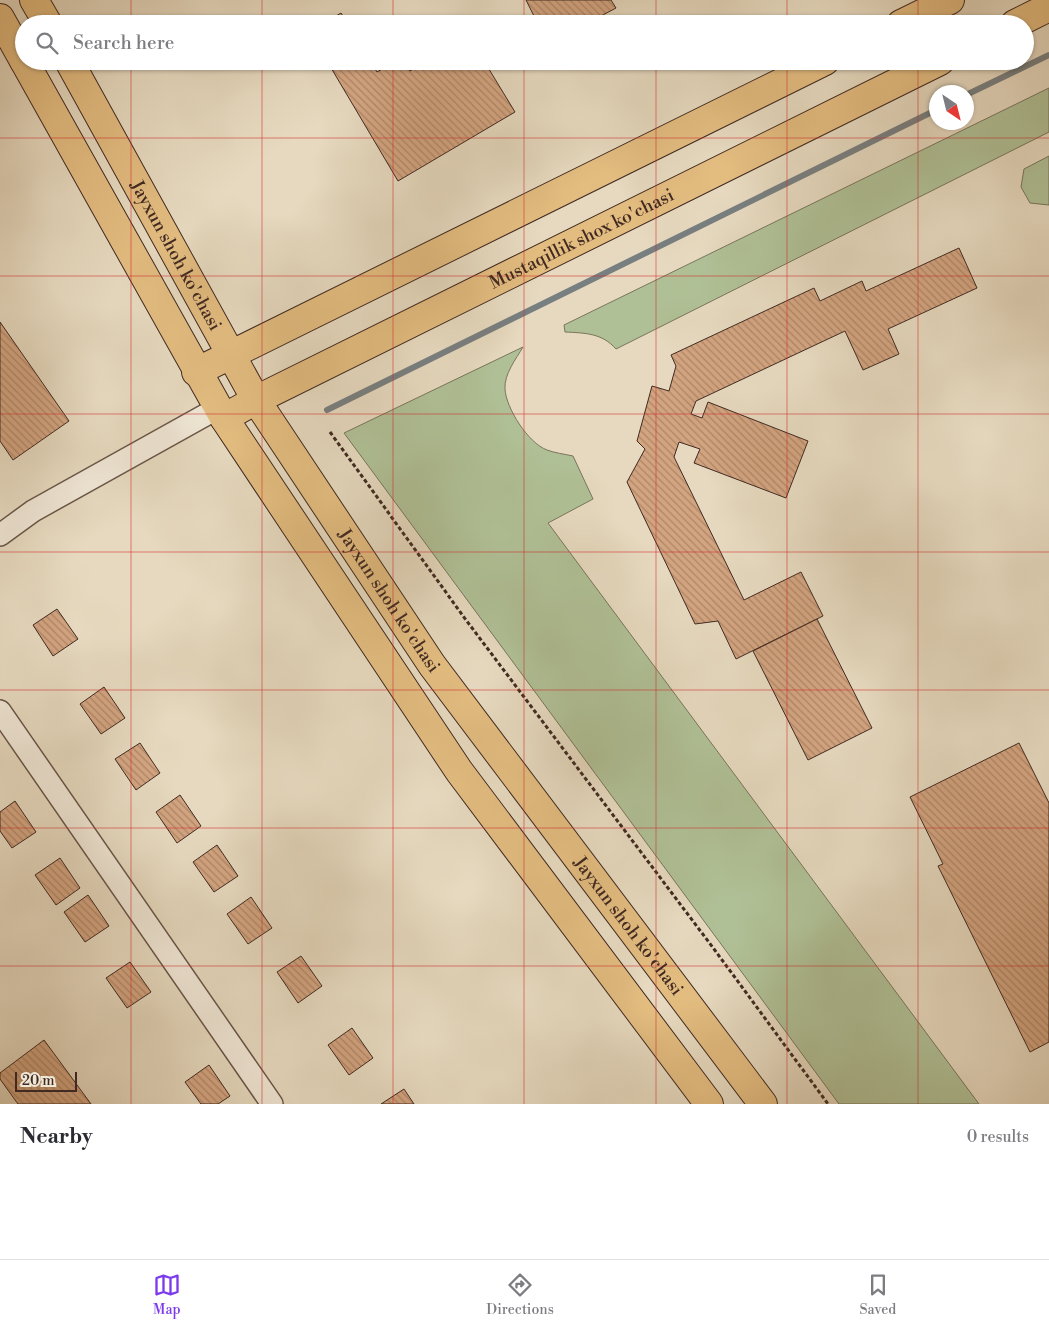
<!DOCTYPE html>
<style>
body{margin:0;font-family:"Libre Bodoni",serif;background:#f2f2f3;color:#2b2b33}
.compass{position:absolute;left:929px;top:85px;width:45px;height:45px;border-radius:50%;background:#fff;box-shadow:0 1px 4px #0004;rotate:145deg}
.scale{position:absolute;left:15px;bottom:12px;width:62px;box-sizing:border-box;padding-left:5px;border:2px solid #402a22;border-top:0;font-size:14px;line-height:18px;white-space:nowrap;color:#402a22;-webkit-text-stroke:4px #efe6d5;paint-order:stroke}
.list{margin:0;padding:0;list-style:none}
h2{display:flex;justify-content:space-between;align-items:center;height:65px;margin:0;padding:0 20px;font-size:21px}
h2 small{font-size:16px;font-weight:400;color:#7c7c81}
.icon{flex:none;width:28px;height:28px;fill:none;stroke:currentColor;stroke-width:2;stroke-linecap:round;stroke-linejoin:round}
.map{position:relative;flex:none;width:1049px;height:1104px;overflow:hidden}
.search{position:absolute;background:#fff;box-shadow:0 1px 4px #0004;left:15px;right:15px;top:15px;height:55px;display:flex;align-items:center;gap:12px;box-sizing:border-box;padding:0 18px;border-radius:28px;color:#7c7c81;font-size:19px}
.sheet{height:155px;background:#fff}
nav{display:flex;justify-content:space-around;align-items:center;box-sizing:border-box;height:70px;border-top:1px solid #e1e1e2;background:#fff;font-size:14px;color:#7c7c81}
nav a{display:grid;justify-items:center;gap:2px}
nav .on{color:#7c3aed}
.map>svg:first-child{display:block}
.grass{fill:#b0c096;stroke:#78755c}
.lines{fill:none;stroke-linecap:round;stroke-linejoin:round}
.stream{stroke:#787f80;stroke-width:6}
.building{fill:url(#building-back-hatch);stroke:#402a22}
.minor-casing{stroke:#6a5649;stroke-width:24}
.major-casing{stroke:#402a22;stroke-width:30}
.highway-casing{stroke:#402a22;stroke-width:30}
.path{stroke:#402a22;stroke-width:3;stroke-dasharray:4 2.5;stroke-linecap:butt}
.minor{stroke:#efe6d5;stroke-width:21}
.major{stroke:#e3bc80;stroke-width:28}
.highway{stroke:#e3bc80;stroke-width:28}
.grid{fill:none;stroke:#d62828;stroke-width:1;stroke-opacity:0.55}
.labels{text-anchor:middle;stroke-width:4.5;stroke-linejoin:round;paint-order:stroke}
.street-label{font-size:18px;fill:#402a22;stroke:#efe6d5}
</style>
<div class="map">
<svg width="1049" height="1104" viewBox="0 0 1049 1104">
<defs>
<pattern id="building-back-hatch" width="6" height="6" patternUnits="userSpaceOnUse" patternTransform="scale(1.25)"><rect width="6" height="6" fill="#d3a480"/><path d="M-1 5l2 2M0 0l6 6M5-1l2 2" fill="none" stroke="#ad8668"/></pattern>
</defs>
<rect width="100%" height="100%" fill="#e6d9bf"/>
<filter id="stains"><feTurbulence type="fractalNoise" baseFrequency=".004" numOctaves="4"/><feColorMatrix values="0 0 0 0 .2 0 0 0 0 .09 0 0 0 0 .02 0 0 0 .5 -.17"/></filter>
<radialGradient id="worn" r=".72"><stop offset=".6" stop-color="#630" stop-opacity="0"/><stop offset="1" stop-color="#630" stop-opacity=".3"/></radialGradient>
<!-- grass -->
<g class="grass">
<path d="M1049 88V132L616 349C602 333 585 333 565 332L564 325Z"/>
<polygon points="1049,156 1049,205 1030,203 1021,187 1024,169"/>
<path d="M523 347C516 359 504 374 505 389 506 408 528 443 547 450 555 453 564 454 573 456L593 499 548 523 979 1104H839L344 433Z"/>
</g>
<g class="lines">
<!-- stream -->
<g class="stream">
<polyline points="966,95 1049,55"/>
<polyline points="327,410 936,110"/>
</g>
</g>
<!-- building -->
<g class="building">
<polygon points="526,0 611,0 616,8 586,24 538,24"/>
<polygon points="341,13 348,24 323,24"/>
<polygon points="327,61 370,61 377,72 396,61 405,61 410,71 426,61 484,61 515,112 398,181"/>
<polygon points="959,248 977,288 888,329 899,354 863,370 845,331 696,401 691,414 702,418 708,402 808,441 786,498 694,463 700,449 679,442 674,457 744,600 801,572 823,616 736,659 718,621 695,624 627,482 645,449 637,441 652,386 669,391 676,366 671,355 814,288 820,301 862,281 866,291"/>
<polygon points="0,322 69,421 13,460 0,441"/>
<polygon points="57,609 78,639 53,656 33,625"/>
<polygon points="817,619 872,728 808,760 753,651"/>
<polygon points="104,687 125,718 101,734 80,704"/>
<polygon points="140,743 160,773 136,790 115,759"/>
<polygon points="1019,743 1049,803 1049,1042 1030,1052 938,866 943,864 910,797"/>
<polygon points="180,795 201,826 177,843 156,812"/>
<polygon points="15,801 36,832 12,848 0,831 0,812"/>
<polygon points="217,845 238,876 214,892 193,862"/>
<polygon points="60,858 80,888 56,905 35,875"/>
<polygon points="88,895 109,926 85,942 64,912"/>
<polygon points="251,897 272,928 248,944 227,914"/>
<polygon points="301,956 322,986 298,1003 277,972"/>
<polygon points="130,962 151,992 127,1008 106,978"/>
<polygon points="352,1028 373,1058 349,1075 328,1045"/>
<polygon points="44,1040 91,1104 18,1104 0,1079 0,1073"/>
<polygon points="209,1065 230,1096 218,1104 201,1104 185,1082"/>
<polygon points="404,1089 414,1104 381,1104"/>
</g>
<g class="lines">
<!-- minor casing -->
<g class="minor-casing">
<g id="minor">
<polyline points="0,535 33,511 218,408"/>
<polyline points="0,711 272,1104"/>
</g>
</g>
<!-- major casing -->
<g class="major-casing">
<g id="major">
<polyline points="901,24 950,0"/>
<polyline points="1015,24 1049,7"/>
<polyline points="196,372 825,61"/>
<path id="s1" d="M224 418 256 400 940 61"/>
</g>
</g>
<!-- highway casing -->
<g class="highway-casing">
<g id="highway">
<polyline points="34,0 48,24"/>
<polyline points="0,18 24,61"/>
<polyline points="24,61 224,418 459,771 709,1104"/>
<path id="s2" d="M69 61 256 400 432 665 763 1104"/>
</g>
</g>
<!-- path -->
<polyline class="path" points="330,432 466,620 714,949 828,1104"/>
<!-- minor -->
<use href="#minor" class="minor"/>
<!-- major -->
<use href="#major" class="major"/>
<!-- highway -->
<use href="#highway" class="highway"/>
</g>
<!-- grid -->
<path class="grid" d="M131 0V24M262 0V24M393 0V24M524 0V24M656 0V24M787 0V24M918 0V24M131 61V1104M262 61V1104M393 61V1104M524 61V1104M656 61V1104M787 61V1104M918 61V1104M0 138H1049M0 276H1049M0 414H1049M0 552H1049M0 690H1049M0 828H1049M0 966H1049"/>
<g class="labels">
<!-- street labels -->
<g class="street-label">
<text dy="6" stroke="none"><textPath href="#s1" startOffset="400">Mustaqillik shox ko'chasi</textPath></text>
<text dy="6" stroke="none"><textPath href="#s2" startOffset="222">Jayxun shoh ko'chasi</textPath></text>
<text dy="6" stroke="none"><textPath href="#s2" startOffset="628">Jayxun shoh ko'chasi</textPath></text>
<text dy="6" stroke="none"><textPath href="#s2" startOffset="1032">Jayxun shoh ko'chasi</textPath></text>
</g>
</g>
<rect width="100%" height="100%" filter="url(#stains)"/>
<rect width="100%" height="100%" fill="url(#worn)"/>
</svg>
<svg class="compass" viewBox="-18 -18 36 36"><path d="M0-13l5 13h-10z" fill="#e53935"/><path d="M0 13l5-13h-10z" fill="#7c7c81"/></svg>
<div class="scale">20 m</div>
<div class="search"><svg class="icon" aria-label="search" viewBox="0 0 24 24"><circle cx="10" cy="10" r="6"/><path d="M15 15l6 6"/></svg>Search here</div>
</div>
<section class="sheet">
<h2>Nearby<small>0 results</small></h2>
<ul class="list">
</ul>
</section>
<nav>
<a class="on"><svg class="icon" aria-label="map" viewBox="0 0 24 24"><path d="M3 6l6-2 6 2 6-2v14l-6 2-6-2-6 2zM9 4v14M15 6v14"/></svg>Map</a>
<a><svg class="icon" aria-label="directions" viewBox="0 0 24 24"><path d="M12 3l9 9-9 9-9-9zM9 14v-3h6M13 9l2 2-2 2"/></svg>Directions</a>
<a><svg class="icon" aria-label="saved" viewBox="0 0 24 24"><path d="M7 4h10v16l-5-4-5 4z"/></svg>Saved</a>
</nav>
